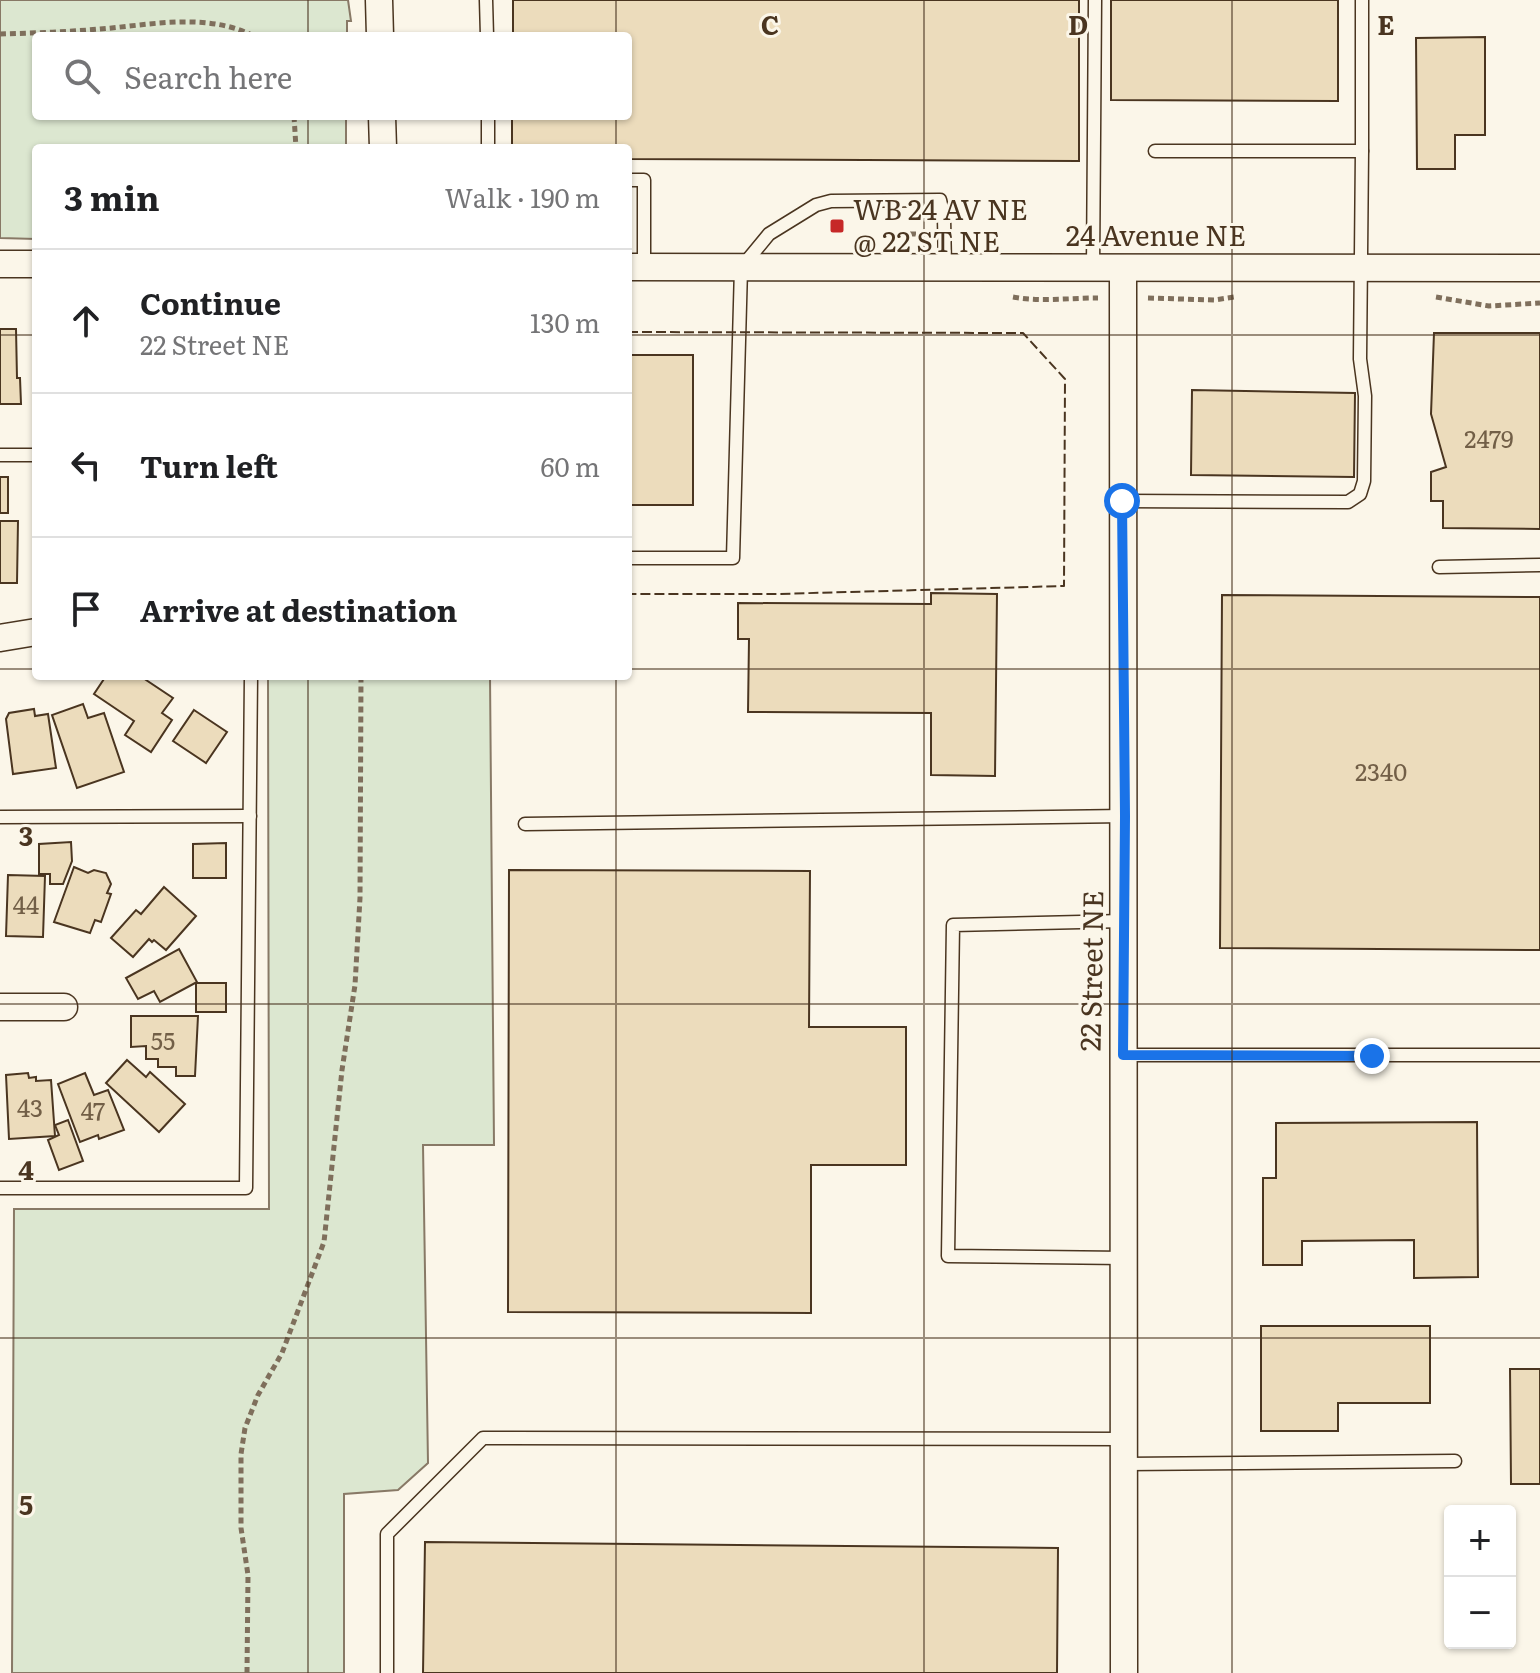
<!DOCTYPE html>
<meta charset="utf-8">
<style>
body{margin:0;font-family:Literata,serif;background:#f6f6f6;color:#202124}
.controls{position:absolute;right:24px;bottom:24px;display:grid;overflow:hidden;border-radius:8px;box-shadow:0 2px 6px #0004}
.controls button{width:72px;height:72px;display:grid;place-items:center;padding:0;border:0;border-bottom:2px solid #e0e0e0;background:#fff;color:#202124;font:40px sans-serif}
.stop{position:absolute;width:24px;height:24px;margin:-18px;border:6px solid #1a73e8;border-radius:50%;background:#fff}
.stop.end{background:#1a73e8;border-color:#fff;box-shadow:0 2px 8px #0008}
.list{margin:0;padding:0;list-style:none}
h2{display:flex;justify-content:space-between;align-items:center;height:104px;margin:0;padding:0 32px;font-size:34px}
h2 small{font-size:26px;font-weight:400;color:#757577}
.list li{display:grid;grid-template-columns:52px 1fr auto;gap:24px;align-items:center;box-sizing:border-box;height:144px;padding:0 32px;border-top:2px solid #e0e0e0}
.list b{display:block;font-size:30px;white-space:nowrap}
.list p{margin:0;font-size:26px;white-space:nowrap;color:#757577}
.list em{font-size:26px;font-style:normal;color:#757577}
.icon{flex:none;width:44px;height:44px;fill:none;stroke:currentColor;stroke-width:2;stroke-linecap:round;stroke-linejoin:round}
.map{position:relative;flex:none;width:1540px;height:1673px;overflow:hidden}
.search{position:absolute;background:#fff;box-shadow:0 2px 6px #0004;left:32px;top:32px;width:600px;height:88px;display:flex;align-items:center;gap:20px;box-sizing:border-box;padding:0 28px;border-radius:8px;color:#757577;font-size:30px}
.panel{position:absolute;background:#fff;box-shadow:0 2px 6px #0004;left:32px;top:144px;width:600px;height:536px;border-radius:8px}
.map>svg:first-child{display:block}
.green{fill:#dce7d0;stroke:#887966;stroke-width:2}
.building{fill:#ecdcbc;stroke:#4a3520;stroke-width:2}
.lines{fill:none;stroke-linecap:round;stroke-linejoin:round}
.service-casing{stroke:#4a3520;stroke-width:15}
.minor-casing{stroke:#4a3520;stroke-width:29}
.path{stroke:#7f6f5c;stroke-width:5;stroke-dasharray:6 4;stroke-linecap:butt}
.service{stroke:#fbf6e9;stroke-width:12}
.minor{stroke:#fbf6e9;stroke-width:26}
.fence{stroke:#4a3520;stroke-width:2;stroke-dasharray:10 4;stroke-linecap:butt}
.route{stroke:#1a73e8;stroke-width:10}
.grid{fill:none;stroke:#4a3520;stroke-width:2;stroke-opacity:0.55}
.poi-dot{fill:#c62828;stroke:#fbf6e9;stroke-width:3}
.labels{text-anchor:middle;stroke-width:6;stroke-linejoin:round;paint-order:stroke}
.number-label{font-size:24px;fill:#725f47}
.poi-label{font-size:28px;fill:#4a3520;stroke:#fbf6e9;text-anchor:start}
.street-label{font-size:28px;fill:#4a3520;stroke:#fbf6e9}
.grid-label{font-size:26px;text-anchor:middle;font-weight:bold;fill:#4a3520;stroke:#fbf6e9;stroke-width:6;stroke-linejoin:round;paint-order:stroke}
</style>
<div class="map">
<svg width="1540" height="1673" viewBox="0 0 1540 1673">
<rect width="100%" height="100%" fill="#fbf6e9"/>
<!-- green -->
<g class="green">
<polygon points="0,0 348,0 351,21 347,21 347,33 338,33 337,36 36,36 36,116 346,116 346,148 36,148 36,239 0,238"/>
<polygon points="268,676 490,676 494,1145 423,1145 428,1463 398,1490 344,1494 344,1673 12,1673 14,1209 269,1209"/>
</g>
<!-- building -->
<g class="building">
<polygon points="513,0 1079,0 1079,161 628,159 628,148 512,148 512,116 628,116 628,36 513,36"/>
<polygon points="1111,0 1338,0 1338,101 1111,100"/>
<polygon points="1485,37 1485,135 1455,135 1455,169 1417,169 1416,38"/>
<polygon points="0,329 16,329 17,378 20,378 21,404 0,404"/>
<polygon points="1434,333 1540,333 1540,529 1443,528 1443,501 1431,501 1431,472 1446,467 1431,414"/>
<rect x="628" y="355" width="65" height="150"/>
<polygon points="1192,390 1355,393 1354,477 1191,475"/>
<rect x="0" y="477" width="8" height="36"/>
<polygon points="0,521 18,521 17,583 0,583"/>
<polygon points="931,593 997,594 995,776 931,775 931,713 748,712 749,639 738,639 738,603 931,604"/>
<polygon points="1222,595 1540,597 1540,950 1220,948"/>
<polygon points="106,676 140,676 173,698 162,713 172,720 151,752 125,735 134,721 94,694"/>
<polygon points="83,704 88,718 104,713 124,772 77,788 52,715"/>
<polygon points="34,709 35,716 48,714 56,768 13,774 6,719 9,713"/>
<polygon points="194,710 227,732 206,763 173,741"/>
<polygon points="71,842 72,861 63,884 50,884 50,874 39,874 39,844"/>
<polygon points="226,843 226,878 193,878 193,844"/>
<polygon points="74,867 88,873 94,870 106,873 111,884 107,893 111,894 101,922 95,920 90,933 54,922"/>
<polygon points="509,870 810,871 809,1027 906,1027 906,1165 811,1165 811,1313 508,1312"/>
<polygon points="8,875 45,876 43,937 6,936"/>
<polygon points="164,887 196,916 166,950 154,940 152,942 149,939 133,957 111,938 136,910 141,914"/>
<polygon points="179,949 197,982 160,1002 154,991 138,999 126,978"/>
<rect x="196" y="983" width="30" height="29"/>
<polygon points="131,1016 198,1016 195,1076 176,1076 176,1067 158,1067 158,1059 146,1059 146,1046 131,1047"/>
<polygon points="127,1060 146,1077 150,1072 185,1104 159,1132 106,1083"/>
<polygon points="28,1073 29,1078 36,1077 36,1081 51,1080 55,1136 9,1139 6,1075"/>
<polygon points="85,1073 94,1095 108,1090 124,1130 99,1139 98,1135 80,1142 58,1084"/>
<polygon points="68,1120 83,1161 59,1170 48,1140 59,1135 55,1125"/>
<polygon points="1477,1122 1478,1277 1414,1278 1414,1240 1302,1241 1302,1265 1263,1265 1263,1178 1276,1178 1276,1123"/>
<polygon points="1261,1326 1430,1326 1430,1403 1338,1403 1338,1431 1261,1431"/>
<polygon points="1510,1369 1540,1369 1540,1484 1511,1484"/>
<polygon points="425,1542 1058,1548 1057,1673 423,1673"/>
</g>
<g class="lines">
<!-- service casing -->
<g class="service-casing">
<g id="service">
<polyline points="486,0 487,36"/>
<polyline points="488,116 488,148"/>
<polyline points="1362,151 1362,0"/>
<polyline points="628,180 644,180 644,267"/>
<polyline points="1093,269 1095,0"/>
<polyline points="0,455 36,455"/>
<polyline points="1122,501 1348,502 1360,494 1364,481 1365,396 1360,359 1362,151 1155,151"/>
<polyline points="628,558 733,558 741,268 769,234 816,205 831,201 940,200 944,218 945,267"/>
<polyline points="1439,567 1540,565"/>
<polyline points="0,817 250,816"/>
<polyline points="525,824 1125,816"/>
<polyline points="1124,921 953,925 948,1256 1125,1258"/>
<polyline points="1123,1055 1540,1055"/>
<polyline points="0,1188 246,1188 251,676"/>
<polyline points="1125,1464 1455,1461"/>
<polyline points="387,1673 387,1534 483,1438 1125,1439"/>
</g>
</g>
<!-- minor casing -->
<g class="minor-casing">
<g id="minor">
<polyline points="379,0 380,36"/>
<polyline points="382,116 383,148"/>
<polyline points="0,264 36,264"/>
<polyline points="628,267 1540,268"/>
<polyline points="1123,269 1124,1673"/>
<polyline points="0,638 36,632"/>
<polyline points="0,1007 64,1007"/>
</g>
</g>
<!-- path -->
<g class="path">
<path d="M0 34C33 33 67 32 100 29 151 25 206 12 254 36"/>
<polyline points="294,116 296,148"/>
<polyline points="910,234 925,234"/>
<path d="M1013 297C1041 302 1069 298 1098 298"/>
<polyline points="1436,297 1489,306 1540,303"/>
<polyline points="1148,298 1214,300 1234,297"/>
<polyline points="247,1673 248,1575 241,1528 241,1454 245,1428 258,1395 282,1353 324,1242 342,1070 355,985 360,898 361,676"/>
</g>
<!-- service -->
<use href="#service" class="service"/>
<!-- minor -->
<use href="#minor" class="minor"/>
<!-- fence -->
<polyline class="fence" points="628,332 1023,333 1065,379 1064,586 777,594 628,594"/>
</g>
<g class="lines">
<!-- route -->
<polyline class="route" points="1122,501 1125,816 1123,1055 1372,1056"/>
</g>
<!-- grid -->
<path class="grid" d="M308 0V36M616 0V36M924 0V1673M1232 0V1673M308 116V148M616 116V148M0 335H36M628 335H1540M0 669H36M628 669H1540M308 676V1673M616 676V1673M0 1004H1540M0 1338H1540"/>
<!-- markers -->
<rect class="poi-dot" x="829" y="218" width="16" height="16" rx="4"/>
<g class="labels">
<!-- number labels -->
<g class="number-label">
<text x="1489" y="448">2479</text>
<text x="1381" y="781">2340</text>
<text x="26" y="914">44</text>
<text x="163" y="1050">55</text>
<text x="30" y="1117">43</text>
<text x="93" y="1120">47</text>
</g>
<!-- poi labels -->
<g class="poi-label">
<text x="853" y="220">WB 24 AV NE<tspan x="853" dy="32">@ 22 ST NE</tspan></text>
</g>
<!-- street labels -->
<g class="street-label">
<text x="1156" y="246">24 Avenue NE</text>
<text transform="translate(1092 971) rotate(-89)" y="10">22 Street NE</text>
</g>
</g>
<g class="grid-label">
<text x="770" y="35">C</text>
<text x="1078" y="35">D</text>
<text x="1386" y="35">E</text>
<text x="26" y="846">3</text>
<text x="26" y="1180">4</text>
<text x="26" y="1515">5</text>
</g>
</svg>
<div class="controls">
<button>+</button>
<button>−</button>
</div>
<div class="stop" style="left:1122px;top:501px"></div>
<div class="stop end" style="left:1372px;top:1056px"></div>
<div class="search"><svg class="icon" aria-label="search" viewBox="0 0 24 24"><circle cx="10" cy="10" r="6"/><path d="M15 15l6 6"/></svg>Search here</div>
<section class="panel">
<h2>3 min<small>Walk · 190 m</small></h2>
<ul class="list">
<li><svg class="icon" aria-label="ahead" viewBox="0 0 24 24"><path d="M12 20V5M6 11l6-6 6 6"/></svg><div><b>Continue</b><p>22 Street NE</p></div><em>130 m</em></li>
<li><svg class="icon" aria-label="left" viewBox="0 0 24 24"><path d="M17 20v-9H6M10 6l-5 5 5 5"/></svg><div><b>Turn left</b></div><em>60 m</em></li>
<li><svg class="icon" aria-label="arrive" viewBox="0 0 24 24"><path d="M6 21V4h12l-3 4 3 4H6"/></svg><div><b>Arrive at destination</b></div></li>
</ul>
</section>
</div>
